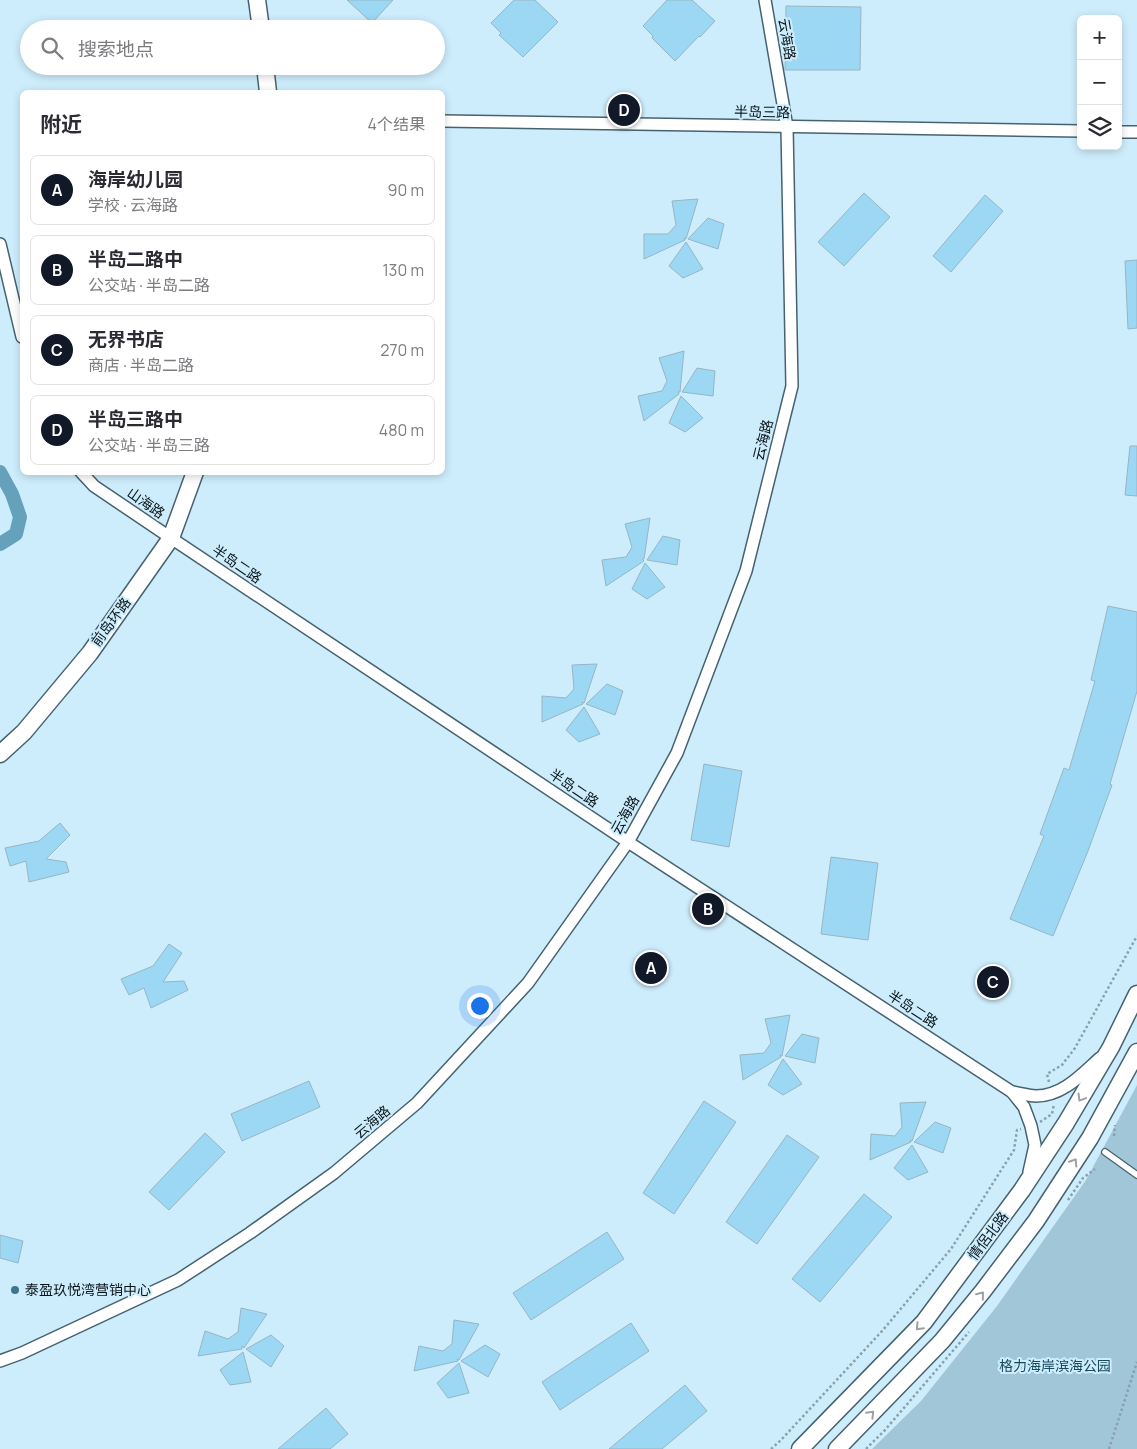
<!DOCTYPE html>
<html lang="zh">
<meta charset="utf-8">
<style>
body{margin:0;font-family:Manrope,"Noto Sans SC",sans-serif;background:#f2f2f3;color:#2b2b33}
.controls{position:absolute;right:15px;top:15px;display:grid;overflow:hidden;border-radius:8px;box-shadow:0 2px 8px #0003}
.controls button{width:45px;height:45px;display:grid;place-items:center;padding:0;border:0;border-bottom:1px solid #e1e1e2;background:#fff;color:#2b2b33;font:25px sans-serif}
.you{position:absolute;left:479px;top:1005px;width:18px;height:18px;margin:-12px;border:4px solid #fff;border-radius:50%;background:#1a73e8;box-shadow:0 0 0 8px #1a73e833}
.badge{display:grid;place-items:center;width:32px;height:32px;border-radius:50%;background:#111827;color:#fff;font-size:16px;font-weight:700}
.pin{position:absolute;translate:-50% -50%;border:2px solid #fff;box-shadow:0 1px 5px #0006}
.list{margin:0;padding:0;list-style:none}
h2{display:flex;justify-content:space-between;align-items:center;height:65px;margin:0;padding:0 20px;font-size:21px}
h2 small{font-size:16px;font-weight:400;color:#7c7c81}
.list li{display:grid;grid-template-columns:32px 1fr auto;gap:15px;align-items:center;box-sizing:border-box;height:70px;margin:0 10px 10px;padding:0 10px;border:1px solid #e1e1e2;border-radius:8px}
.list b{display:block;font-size:19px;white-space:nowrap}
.list p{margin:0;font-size:16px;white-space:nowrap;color:#7c7c81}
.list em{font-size:16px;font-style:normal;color:#7c7c81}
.icon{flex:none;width:28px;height:28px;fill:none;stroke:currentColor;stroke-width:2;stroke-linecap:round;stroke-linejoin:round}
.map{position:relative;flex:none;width:1137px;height:1449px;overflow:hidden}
.search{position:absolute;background:#fff;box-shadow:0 2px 8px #0003;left:20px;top:20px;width:425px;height:55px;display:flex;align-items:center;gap:12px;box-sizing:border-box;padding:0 18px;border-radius:28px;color:#7c7c81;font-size:19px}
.panel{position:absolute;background:#fff;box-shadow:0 2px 8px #0003;left:20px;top:90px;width:425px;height:385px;border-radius:8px}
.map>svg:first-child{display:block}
.green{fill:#a1c6d7}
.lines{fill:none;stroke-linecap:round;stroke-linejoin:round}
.canal{stroke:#66a1bb;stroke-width:14}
.building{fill:#9cd8f4;stroke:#97b5c4}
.lane-casing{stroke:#46626f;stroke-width:8}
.street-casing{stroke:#46626f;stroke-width:14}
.secondary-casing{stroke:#46626f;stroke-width:19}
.path{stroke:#89a1ac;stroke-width:2.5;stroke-dasharray:2.5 2.5;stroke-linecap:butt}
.lane{stroke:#fff;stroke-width:5.5}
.street{stroke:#fff;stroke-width:11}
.secondary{stroke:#fff;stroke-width:16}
.oneway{stroke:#9da1a3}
.poi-dot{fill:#3c768f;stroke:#ceedfc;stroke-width:2}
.labels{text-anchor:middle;stroke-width:4;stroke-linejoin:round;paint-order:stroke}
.street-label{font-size:14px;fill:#091419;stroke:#ceedfc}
.poi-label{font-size:14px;fill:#091419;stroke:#ceedfc;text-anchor:start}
.park-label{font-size:14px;fill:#18495d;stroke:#ceedfc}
</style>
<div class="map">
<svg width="1137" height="1449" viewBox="0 0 1137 1449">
<rect width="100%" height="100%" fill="#ceedfc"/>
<!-- green -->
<polygon class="green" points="1137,1085 1137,1449 872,1449 921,1401 997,1306 1086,1180"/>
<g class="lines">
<!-- canal -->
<polyline class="canal" points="0,472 12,494 20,517 16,534 0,544"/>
</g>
<!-- building -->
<g class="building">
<polygon points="347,0 393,0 372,23"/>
<polygon points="514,0 535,0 558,22 523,57 499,35 501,33 491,23"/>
<polygon points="667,0 692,0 715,21 700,37 699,36 675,61 652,38 653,36 643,26"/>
<polygon points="786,6 861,7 860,70 785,70"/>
<polygon points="864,193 890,217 844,266 818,242"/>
<polygon points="985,195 1003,211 951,272 933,256"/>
<polygon points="698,199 686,239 684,238 685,240 644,259 644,234 668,234 676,225 672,201"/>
<polygon points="708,218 724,224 718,249 688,239"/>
<polygon points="686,242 703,269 683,278 669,266"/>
<polygon points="1137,260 1137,328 1128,329 1125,261"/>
<polygon points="684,351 680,392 678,392 679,394 644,421 638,396 662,391 667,381 659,358"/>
<polygon points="697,368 715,371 713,396 682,392"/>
<polygon points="681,396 703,418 685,432 669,423"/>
<polygon points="1130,446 1137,446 1137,496 1125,495"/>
<polygon points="650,518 644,559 642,559 644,561 606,586 602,560 626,557 632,547 625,524"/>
<polygon points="663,536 680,540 677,565 647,560"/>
<polygon points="645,563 665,587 647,599 632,589"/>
<polygon points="1108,606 1137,612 1137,691 1110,784 1112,785 1088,851 1053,936 1010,919 1044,836 1040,834 1064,768 1069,770 1095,681 1091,680"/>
<polygon points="597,664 584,703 582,702 583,704 542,722 542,696 566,698 574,689 572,665"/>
<polygon points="607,684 623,691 615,715 586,704"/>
<polygon points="584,707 600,734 579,742 566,730"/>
<polygon points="704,764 742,771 729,847 691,840"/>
<polygon points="60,823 70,835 46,859 66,862 69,872 29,882 26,861 10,866 5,848 39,841"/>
<polygon points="831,857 878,863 868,940 821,934"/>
<polygon points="169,944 182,953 163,982 184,981 188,990 151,1008 144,988 129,995 121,979 153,966"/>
<polygon points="790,1015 782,1056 780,1055 781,1057 743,1080 740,1055 764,1053 771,1043 765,1019"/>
<polygon points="802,1034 819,1038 815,1063 785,1056"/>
<polygon points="783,1059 802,1084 783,1095 768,1085"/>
<polygon points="309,1081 320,1107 242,1141 231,1114"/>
<polygon points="704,1101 736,1122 674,1214 643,1193"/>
<polygon points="926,1102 912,1141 910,1140 911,1142 870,1160 871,1134 895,1136 902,1127 900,1103"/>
<polygon points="935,1122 951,1128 943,1153 914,1142"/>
<polygon points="205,1133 225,1152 169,1210 149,1192"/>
<polygon points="787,1135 819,1157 757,1244 726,1222"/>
<polygon points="912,1145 928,1172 908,1180 894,1168"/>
<polygon points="864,1194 892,1217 820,1302 792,1279"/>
<polygon points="607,1232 624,1259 531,1320 513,1293"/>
<polygon points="0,1235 23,1241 18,1263 0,1258"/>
<polygon points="241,1308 267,1314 244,1348 242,1346 242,1349 198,1356 205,1331 228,1339 238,1332"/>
<polygon points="454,1320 479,1324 459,1360 457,1359 458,1361 414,1371 419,1346 443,1351 452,1344"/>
<polygon points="631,1323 649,1351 560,1410 542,1382"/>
<polygon points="271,1335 284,1346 271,1367 246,1349"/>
<polygon points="485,1345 500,1354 488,1377 461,1361"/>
<polygon points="243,1352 251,1382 230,1385 220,1370"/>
<polygon points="459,1363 469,1393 448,1398 437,1383"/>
<polygon points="685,1385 707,1411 662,1449 609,1449"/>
<polygon points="326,1408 348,1434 330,1449 278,1449"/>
</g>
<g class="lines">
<!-- lane casing -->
<g class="lane-casing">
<polyline id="lane" points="1105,1152 1137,1175"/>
</g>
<!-- street casing -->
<g class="street-casing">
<g id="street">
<polyline points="442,121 1081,131"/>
<polyline points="1118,132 1137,132"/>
<polyline points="0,244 22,337"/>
<polyline points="81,472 94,486 171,538 628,842 1012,1092 1024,1107 1031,1126 1035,1145 1029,1172"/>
<path d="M1012 1092C1020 1093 1029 1096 1036 1096 1063 1096 1082 1074 1100 1058"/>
<polyline points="0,1361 22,1353 178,1280 250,1233 334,1173 417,1103 528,983 628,842 677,753 746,571 792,386 787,127 765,0"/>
</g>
</g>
<!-- secondary casing -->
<g class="secondary-casing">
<g id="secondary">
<polyline points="257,0 261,29"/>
<polyline points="265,66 268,92"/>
<polyline points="0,754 24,732 90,653 171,538 195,472"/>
<polyline points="800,1449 924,1322 1022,1190 1066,1123 1111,1047 1137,994"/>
<polyline points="837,1449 942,1341 983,1291 1036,1221 1090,1138 1137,1052"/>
</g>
</g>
<!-- path -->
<g class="path">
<polyline points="1049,1082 1047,1074 1062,1065 1075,1048 1137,936"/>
<polyline points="1040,1122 1052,1114 1054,1104"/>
<polyline points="1114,1136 1115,1125"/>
<polyline points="1068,1200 1083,1178 1095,1169"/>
<polyline points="771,1449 781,1440 883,1330 951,1249 1014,1150 1017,1130 1021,1129"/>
<polyline points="866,1449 885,1430 969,1332"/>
<polyline points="1109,1449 1137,1362"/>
</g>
<!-- lane -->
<use href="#lane" class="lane"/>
<!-- street -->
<use href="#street" class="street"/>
<!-- secondary -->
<use href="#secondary" class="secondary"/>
</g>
<!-- one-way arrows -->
<defs><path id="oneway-chevron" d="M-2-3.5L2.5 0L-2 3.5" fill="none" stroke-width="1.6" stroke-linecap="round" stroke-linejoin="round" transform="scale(1.25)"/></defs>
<g class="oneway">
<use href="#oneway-chevron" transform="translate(1081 1098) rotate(121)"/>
<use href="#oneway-chevron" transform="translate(1074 1162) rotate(-57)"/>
<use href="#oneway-chevron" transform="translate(981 1295) rotate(-51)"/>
<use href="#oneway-chevron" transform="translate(919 1327) rotate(133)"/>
<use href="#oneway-chevron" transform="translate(871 1414) rotate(-46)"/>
</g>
<!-- markers -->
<circle class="poi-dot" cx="15" cy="1290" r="5"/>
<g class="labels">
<!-- street labels -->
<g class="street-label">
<text transform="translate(787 39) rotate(80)" y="5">云海路</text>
<text transform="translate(762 112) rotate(1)" y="5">半岛三路</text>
<text transform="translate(763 440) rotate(-76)" y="5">云海路</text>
<text transform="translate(146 503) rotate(35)" y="5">山海路</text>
<text transform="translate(237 564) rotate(34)" y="5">半岛二路</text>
<text transform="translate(111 622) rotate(-54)" y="5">前岛环路</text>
<text transform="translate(574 788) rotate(34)" y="5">半岛二路</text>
<text transform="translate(625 815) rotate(-61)" y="5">云海路</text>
<text transform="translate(913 1009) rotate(33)" y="5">半岛二路</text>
<text transform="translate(372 1122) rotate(-40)" y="5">云海路</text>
<text transform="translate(988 1236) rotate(-53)" y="5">情侶北路</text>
</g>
<!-- poi labels -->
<g class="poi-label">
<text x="25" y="1295">泰盈玖悦湾营销中心</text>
</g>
<!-- park labels -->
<g class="park-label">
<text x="1055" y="1371">格力海岸滨海公园</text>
</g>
</g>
</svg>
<div class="controls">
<button>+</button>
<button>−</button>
<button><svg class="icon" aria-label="layers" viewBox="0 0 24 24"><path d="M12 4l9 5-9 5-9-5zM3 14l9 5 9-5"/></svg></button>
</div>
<div class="you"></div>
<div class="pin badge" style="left:651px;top:968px">A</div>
<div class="pin badge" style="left:708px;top:909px">B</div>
<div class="pin badge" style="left:993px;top:982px">C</div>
<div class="pin badge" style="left:624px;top:110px">D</div>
<div class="search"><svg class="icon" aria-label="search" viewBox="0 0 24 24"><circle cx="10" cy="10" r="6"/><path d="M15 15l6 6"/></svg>搜索地点</div>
<section class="panel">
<h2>附近<small>4个结果</small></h2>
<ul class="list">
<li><span class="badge">A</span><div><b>海岸幼儿园</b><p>学校 · 云海路</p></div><em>90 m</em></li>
<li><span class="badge">B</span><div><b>半岛二路中</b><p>公交站 · 半岛二路</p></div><em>130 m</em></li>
<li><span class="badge">C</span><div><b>无界书店</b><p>商店 · 半岛二路</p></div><em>270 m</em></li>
<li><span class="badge">D</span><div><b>半岛三路中</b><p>公交站 · 半岛三路</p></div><em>480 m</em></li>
</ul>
</section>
</div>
